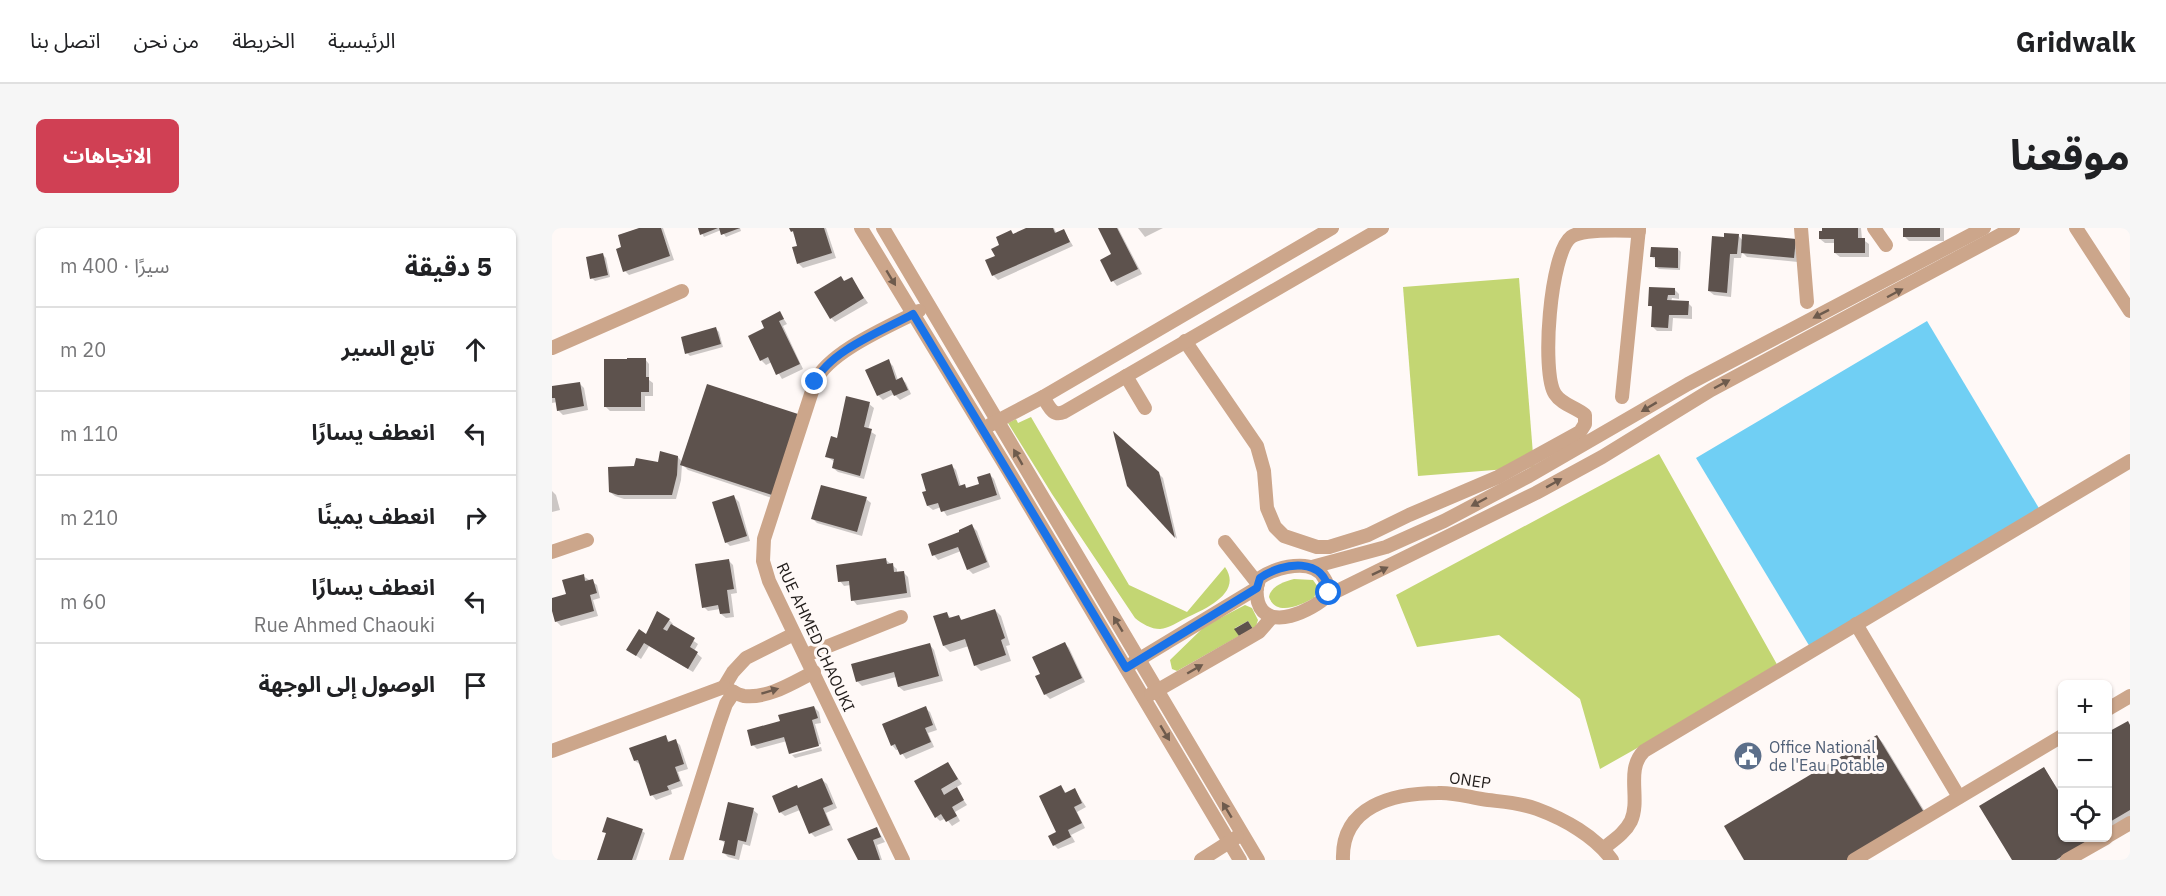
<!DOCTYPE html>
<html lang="ar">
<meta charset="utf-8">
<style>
body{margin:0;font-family:"IBM Plex Sans","Noto Sans Arabic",sans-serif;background:#f6f6f6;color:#202124;direction:rtl}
.controls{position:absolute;right:18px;bottom:18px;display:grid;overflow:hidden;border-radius:9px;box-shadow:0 2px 4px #0004}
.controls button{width:54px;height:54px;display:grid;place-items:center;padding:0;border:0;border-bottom:2px solid #e0e0e0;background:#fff;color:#202124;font:30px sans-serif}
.stop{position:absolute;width:18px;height:18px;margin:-14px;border:4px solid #1a73e8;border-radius:50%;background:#fff}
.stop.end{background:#1a73e8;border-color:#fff;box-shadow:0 2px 6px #0008}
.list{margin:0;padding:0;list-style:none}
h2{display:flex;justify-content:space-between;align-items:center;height:78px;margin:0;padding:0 24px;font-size:26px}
h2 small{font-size:20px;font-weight:400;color:#757577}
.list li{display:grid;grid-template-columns:39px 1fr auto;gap:18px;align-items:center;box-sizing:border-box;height:84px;padding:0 24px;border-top:2px solid #e0e0e0}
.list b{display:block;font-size:22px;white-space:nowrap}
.list p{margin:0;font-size:20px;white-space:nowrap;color:#757577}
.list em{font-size:20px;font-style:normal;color:#757577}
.icon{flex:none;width:33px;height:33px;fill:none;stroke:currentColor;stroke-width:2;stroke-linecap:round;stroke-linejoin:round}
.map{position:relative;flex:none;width:1578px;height:632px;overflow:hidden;direction:ltr;border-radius:9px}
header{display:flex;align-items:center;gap:36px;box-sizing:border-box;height:84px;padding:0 30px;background:#fff;border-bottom:2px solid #e0e0e0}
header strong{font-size:28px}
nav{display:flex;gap:33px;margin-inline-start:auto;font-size:21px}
.intro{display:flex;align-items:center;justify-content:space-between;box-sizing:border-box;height:144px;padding:0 36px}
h1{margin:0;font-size:42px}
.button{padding:15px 27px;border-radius:9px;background:#d04054;color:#fff;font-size:21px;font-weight:700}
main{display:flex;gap:36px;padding:0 36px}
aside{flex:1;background:#fff;border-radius:9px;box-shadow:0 2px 4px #0004}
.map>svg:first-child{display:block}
.green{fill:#c3d673}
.water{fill:#70cff4}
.shadow{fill:#0003}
.building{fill:#5d524d}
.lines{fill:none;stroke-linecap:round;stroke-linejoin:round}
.minor{stroke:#cca68b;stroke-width:14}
.oneway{fill:#6e5b4d}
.route{stroke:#1a73e8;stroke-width:8}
.labels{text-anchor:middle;stroke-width:6;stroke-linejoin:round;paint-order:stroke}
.street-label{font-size:16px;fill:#221d1b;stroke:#fff9f7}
.service-label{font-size:16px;fill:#4e5e75;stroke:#fff9f7;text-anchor:start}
</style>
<header>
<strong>Gridwalk</strong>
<nav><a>الرئيسية</a><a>الخريطة</a><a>من نحن</a><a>اتصل بنا</a></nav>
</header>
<div class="intro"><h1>موقعنا</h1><a class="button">الاتجاهات</a></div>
<main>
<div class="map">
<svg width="1578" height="632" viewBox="0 0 1578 632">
<rect width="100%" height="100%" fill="#fff9f7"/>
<!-- green -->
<g class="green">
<polygon points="967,50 982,239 866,248 851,59"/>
<path d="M479 189 577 357 635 384 673 339C691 365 653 381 634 390 626 394 617 400 608 401 599 401 590 396 583 390L500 266 456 195 464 191 466 195Z"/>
<polygon points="1107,226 1227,440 1048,541 1028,471 947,407 865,419 844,367"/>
<path d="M742 351 761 352 766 359 762 370C749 377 724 389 717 369 719 358 731 354 742 351Z"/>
<polygon points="693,377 700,380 706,392 704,398 701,401 696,393 683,400 687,408 625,443 620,441 618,432 653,398"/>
</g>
<!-- water -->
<polygon class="water" points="1375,93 1488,282 1258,419 1144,230"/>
<!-- shadow -->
<g class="shadow">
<polygon points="92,0 111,0 122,32 77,47 73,43"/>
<polygon points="147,0 188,0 189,3 174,9 169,2 152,9"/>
<polygon points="239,0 274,0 284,30 251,40 247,36 242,20 247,19"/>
<polygon points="478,0 502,0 505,6 512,3 521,18 446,52 441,47 444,28 449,18 462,7"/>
<polygon points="548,0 566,0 590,46 565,58 561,53 550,33 561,27"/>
<polygon points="586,0 611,0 593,9"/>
<polygon points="1272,0 1309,0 1310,11 1317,16 1317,29 1288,29 1283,25 1283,15 1273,15 1268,11 1272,5"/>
<polygon points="1353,0 1392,0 1392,13 1357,13 1353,9"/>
<polygon points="1186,7 1191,13 1243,12 1246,34 1195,29 1190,24 1189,30 1182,30 1179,69 1162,67 1157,63"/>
<polygon points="1126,21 1129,24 1128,42 1107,41 1104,39 1104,32 1100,29"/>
<polygon points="51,27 54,30 58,49 43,53 40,50"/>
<polygon points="299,51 316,75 283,94 279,90 293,54"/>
<polygon points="1122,61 1127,66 1127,71 1120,70 1119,74 1136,75 1140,79 1140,91 1121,90 1120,103 1105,103 1100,98 1101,80 1098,77"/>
<polygon points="228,85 235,96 231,98 251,141 230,151 220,134 214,137 209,132 214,101"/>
<polygon points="164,101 167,104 171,119 138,128 135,125"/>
<polygon points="93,131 97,136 97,152 101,155 101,168 93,168 93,183 58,183 53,178"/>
<polygon points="336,133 341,138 346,152 350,151 354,155 359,166 348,172 342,166 331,172 326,167"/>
<polygon points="27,155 32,160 36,182 11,187 6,182 5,174 0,175 0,160"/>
<polygon points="156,158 226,272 136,242 130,236 129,252 124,271 72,271 63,268 58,264 83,240 126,229 130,234"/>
<polygon points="317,176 322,180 316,202 324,207 312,251 286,244 281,240 283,234 275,229 286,212"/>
<polygon points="400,238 404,242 409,259 413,258 416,261 429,257 438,247 442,251 449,271 395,288 389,279 381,282 376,278 376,264"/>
<polygon points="606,245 611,250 625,311 577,257"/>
<polygon points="0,263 4,267 8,282 0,284"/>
<polygon points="182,269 187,274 198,313 178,318 174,314"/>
<polygon points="314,271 319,275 310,308 265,295 261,291"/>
<polygon points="420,298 425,303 438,339 421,346 416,341 409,323 386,332 382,327"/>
<polygon points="176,332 181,337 185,365 179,366 182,389 174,390 169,386 168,381 156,383 152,379"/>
<polygon points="334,332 345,341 345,345 351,344 356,349 359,369 305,377 301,372 299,357 292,358 288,353"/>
<polygon points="31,348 45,357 48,370 41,372 46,388 9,398 4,393 0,371 16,367"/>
<polygon points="443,382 449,388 458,417 454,418 459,433 429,443 423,437 417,418 398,424 392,418 394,385 400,391 407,389 411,393"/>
<polygon points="117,392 121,396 120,398 146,416 142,423 150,430 141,444 97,418 89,431 76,422"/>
<polygon points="513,416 517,420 533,454 498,471 493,466 490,446"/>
<polygon points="378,417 382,422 391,453 352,463 347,459 344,449 310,458 306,454 301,438"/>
<polygon points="262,479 267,484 269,495 263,496 269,516 239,524 239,526 235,513 205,521 201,517 229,494"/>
<polygon points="373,480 378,484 385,502 376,505 382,519 354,531 347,521 344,522 340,517"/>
<polygon points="1575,495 1578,497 1578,591 1560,601 1556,596 1556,506"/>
<polygon points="1325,508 1331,515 1378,592 1311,632 1194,632 1174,599"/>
<polygon points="113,509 118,514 123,513 128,517 136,541 126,544 131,558 119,562 120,566 104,572 100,567 89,537 83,533"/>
<polygon points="269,519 270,523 243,530 240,527"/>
<polygon points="396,536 410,556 403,560 415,577 403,584 408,593 400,598 394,590 388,593 384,589 364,554"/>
<polygon points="1492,541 1510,567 1510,610 1536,610 1542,618 1519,632 1461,632 1429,579"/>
<polygon points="270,552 275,556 285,580 274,585 281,602 263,609 259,605 248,582 233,588 228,584 247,562"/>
<polygon points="509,559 515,566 523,562 534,579 525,584 533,600 519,607 523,614 506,621 502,617 506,604"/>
<polygon points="201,582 206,586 198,618 191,616 187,632 176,629 172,625 174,616 168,611"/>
<polygon points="325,601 333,614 325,617 330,632 308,632 305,625"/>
<polygon points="52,603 90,603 93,605 84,632 47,632 56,606"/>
</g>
<!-- building -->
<g class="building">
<polygon points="87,0 109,0 118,28 71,44 64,21 69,19 66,7"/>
<polygon points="146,0 166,0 148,7"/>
<polygon points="167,0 188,0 169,7"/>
<polygon points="237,0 272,0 280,25 245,36 240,19 245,18 241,3 239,4"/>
<polygon points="474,0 501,0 503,5 512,1 518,14 440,48 433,32 443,28 439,21 447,17 444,9 459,2 461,6"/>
<polygon points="546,0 565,0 586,41 559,54 548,32 559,26"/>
<polygon points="1270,0 1306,0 1306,10 1313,10 1313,25 1282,25 1282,11 1267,11 1267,3 1270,3"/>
<rect x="1351" y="0" width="37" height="9"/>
<polygon points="1172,5 1187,6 1185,26 1178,26 1175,65 1156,63 1160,8 1172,9"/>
<polygon points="1190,6 1244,11 1242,30 1189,25"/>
<polygon points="1099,19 1126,20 1126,40 1103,39 1103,29 1098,29"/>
<polygon points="51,25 56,47 38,51 34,29"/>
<polygon points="289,48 292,53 300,49 312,70 278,91 262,64"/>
<polygon points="1097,59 1123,60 1123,67 1116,67 1115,72 1137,73 1136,87 1117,87 1116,100 1099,99 1100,78 1096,78"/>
<polygon points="228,83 232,91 227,93 248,136 224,147 216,129 208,133 196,108 212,100 209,93"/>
<polygon points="164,99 169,116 133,126 129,109"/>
<polygon points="75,130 94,130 94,149 97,149 97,164 89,164 89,179 52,179 52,131 75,131"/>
<polygon points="337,131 344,152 350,149 356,162 342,168 339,162 325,168 313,142"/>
<polygon points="28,154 32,178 5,183 3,170 0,170 0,158"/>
<polygon points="155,156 246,186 220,267 128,237"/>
<polygon points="294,168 318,174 312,199 320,201 308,248 280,240 282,231 273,229 279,208 285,210"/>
<polygon points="561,203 607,244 623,310 575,258"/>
<polygon points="108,223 126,228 125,247 120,267 66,267 57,264 56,239 82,238 84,230 106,234"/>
<polygon points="400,236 407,258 413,256 414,260 427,256 425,249 438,245 445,267 389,284 386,275 375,278 370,264 374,263 369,246"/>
<polygon points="269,257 315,269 305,304 259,291"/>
<polygon points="182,267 195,308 173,315 160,274"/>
<polygon points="420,296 435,334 415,342 406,319 380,328 376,316 407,304 407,302"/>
<polygon points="334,330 335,336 341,335 342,344 352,343 355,365 299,373 297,353 286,354 284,337"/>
<polygon points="177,331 182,361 175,362 178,385 168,386 166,377 150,380 143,336"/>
<polygon points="32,346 33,353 41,351 45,365 38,367 42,383 3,394 0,383 0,370 14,366 10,352"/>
<polygon points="443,381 453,410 449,412 454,427 422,438 413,411 391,418 381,388 395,384 397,390 407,387 409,392"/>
<polygon points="105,383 118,391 111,401 115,403 119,396 143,410 138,419 146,424 136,441 92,415 84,428 74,422 87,401 94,406"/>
<polygon points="696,393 701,401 687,408 682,401"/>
<polygon points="513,414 530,450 492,467 483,448 488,446 480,429"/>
<polygon points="378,415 387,448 346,459 342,444 304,454 299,436"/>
<polygon points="262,478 266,490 260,492 267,518 237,526 232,509 199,518 195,502 228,493 226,487"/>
<polygon points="374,478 381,497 373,500 379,514 348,527 343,516 339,518 330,496"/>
<polygon points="1576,493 1578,497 1578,582 1556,595 1556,504"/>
<polygon points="114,507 116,514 124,511 132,536 123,539 128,553 115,558 117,562 98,568 86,532 82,533 77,520"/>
<polygon points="1325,507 1373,586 1295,632 1192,632 1172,598"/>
<polygon points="396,534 406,551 389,561 392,567 405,559 412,572 400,579 405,588 394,594 389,586 383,590 362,553"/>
<polygon points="1492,539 1510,569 1510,610 1535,610 1537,612 1504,632 1460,632 1427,578"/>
<polygon points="270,550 281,576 271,580 278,597 257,606 245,577 227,585 220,568 245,557 246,560"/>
<polygon points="509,557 513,565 523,560 530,575 522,579 530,595 516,602 519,609 501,618 496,608 504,604 487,568"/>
<polygon points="176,574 202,580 194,614 186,612 183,628 170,625 173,613 167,612"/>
<polygon points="55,589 91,601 80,632 45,632 54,605 50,604"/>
<polygon points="325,599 329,609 321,612 328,632 306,632 295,611"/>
</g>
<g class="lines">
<!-- minor -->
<g class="minor">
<polyline points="309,0 453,237 688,632"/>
<polyline points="331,0 706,632"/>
<polyline points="1249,0 1255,74"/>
<polyline points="1322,0 1334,17"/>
<polyline points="1524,0 1578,83"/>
<path d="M633 113 705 218 712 243 715 280 723 299 732 308 765 319H777L816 307 857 287 946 249 1028 204 1033 196V187C1024 179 1010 177 1003 166 989 145 998 25 1019 9 1032 0 1071 3 1087 3"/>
<polyline points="0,120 130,63"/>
<polyline points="574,148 593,180"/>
<path d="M491 169C497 178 500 189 512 184L830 0"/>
<polyline points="1070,169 1087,0"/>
<polyline points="438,197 491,169 780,0"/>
<polyline points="673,314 706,356"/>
<polyline points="0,324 35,312"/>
<polyline points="760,339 834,319 892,293 977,248 1136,156 1432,0"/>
<path d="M775 368C777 362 776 356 772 350 761 329 724 339 708 350 704 357 704 366 706 374 715 405 761 382 775 368L984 265 1050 229 1159 162 1461 0"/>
<polyline points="1304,396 1407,569"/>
<polyline points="254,427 349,389"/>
<polyline points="581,435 705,360"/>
<polyline points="172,459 181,444 194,430 242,406"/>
<path d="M174 460C180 463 186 467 192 468 216 471 242 454 262 444"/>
<polyline points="599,466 695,411 707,404 720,389"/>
<polyline points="1556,481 1578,468"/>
<polyline points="0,523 172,459"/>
<polyline points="1556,608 1578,595"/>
<path d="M1052 620C1062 612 1073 605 1079 593 1089 570 1073 542 1092 523L1578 233"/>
<polyline points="124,632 167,496 174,476 182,464"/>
<path d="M351 632 217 353 211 333 212 311 263 154C276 124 338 98 367 83"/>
<polyline points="649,632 685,609"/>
<path d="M791 632C789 578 841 565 886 565 903 564 919 570 936 572 953 574 969 575 985 581 1012 591 1043 608 1060 632"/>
<polyline points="1302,632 1510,508"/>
<polyline points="1515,632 1554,610"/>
</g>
</g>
<!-- one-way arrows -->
<defs><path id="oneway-solid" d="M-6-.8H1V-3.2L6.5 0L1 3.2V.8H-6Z" transform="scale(1.5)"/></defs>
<g class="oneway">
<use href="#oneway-solid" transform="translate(339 50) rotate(59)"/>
<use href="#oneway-solid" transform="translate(1343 65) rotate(-28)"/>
<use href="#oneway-solid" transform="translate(1269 86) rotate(153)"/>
<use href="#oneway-solid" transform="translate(1170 156) rotate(-28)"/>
<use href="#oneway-solid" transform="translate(1097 179) rotate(149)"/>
<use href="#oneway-solid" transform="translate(466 229) rotate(-120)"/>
<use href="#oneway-solid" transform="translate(1002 255) rotate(-29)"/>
<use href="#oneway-solid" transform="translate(927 274) rotate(152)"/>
<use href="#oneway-solid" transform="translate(828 343) rotate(-26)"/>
<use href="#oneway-solid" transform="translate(566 396) rotate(-121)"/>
<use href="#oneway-solid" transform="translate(643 441) rotate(-30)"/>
<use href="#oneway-solid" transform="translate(218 463) rotate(-17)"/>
<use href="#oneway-solid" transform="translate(613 505) rotate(59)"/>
<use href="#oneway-solid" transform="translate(675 582) rotate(-121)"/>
</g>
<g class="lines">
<!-- route -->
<path class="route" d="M263 154C277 123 332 102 361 86L574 440 705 360 708 350C731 334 773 328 777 365"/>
</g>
<!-- icons -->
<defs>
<g id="civic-disc" transform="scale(1.5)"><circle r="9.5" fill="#5c6f8a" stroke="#fff9f7"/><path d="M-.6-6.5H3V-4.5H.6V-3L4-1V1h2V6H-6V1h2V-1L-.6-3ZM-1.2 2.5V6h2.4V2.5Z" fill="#fff"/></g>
</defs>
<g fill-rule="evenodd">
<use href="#civic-disc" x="1196" y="528"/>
</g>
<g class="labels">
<!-- street labels -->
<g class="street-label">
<text transform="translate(264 409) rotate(65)" y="6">RUE AHMED CHAOUKI</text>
<text transform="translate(918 552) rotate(8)" y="6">ONEP</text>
</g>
<!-- service labels -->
<g class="service-label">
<text x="1217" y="525">Office National<tspan x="1217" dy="18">de l'Eau Potable</tspan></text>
</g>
</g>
</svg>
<div class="controls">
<button>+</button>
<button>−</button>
<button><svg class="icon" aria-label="locate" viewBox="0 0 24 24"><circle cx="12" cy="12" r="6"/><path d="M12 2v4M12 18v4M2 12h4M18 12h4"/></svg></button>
</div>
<div class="stop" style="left:777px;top:365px"></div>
<div class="stop end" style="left:263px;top:154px"></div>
</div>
<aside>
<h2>5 دقيقة<small>سيرًا · 400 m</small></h2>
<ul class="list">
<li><svg class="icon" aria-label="ahead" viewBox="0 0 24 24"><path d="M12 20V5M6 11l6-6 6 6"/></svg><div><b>تابع السير</b></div><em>20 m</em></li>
<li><svg class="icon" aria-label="left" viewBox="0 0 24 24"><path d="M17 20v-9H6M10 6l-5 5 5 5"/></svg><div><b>انعطف يسارًا</b></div><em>110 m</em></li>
<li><svg class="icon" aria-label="right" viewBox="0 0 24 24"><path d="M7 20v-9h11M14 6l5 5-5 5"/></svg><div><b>انعطف يمينًا</b></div><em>210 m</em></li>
<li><svg class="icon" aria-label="left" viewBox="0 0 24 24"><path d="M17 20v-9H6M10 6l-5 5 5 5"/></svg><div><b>انعطف يسارًا</b><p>Rue Ahmed Chaouki</p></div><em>60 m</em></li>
<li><svg class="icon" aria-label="arrive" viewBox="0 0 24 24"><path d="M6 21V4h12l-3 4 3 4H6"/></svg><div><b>الوصول إلى الوجهة</b></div></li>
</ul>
</aside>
</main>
